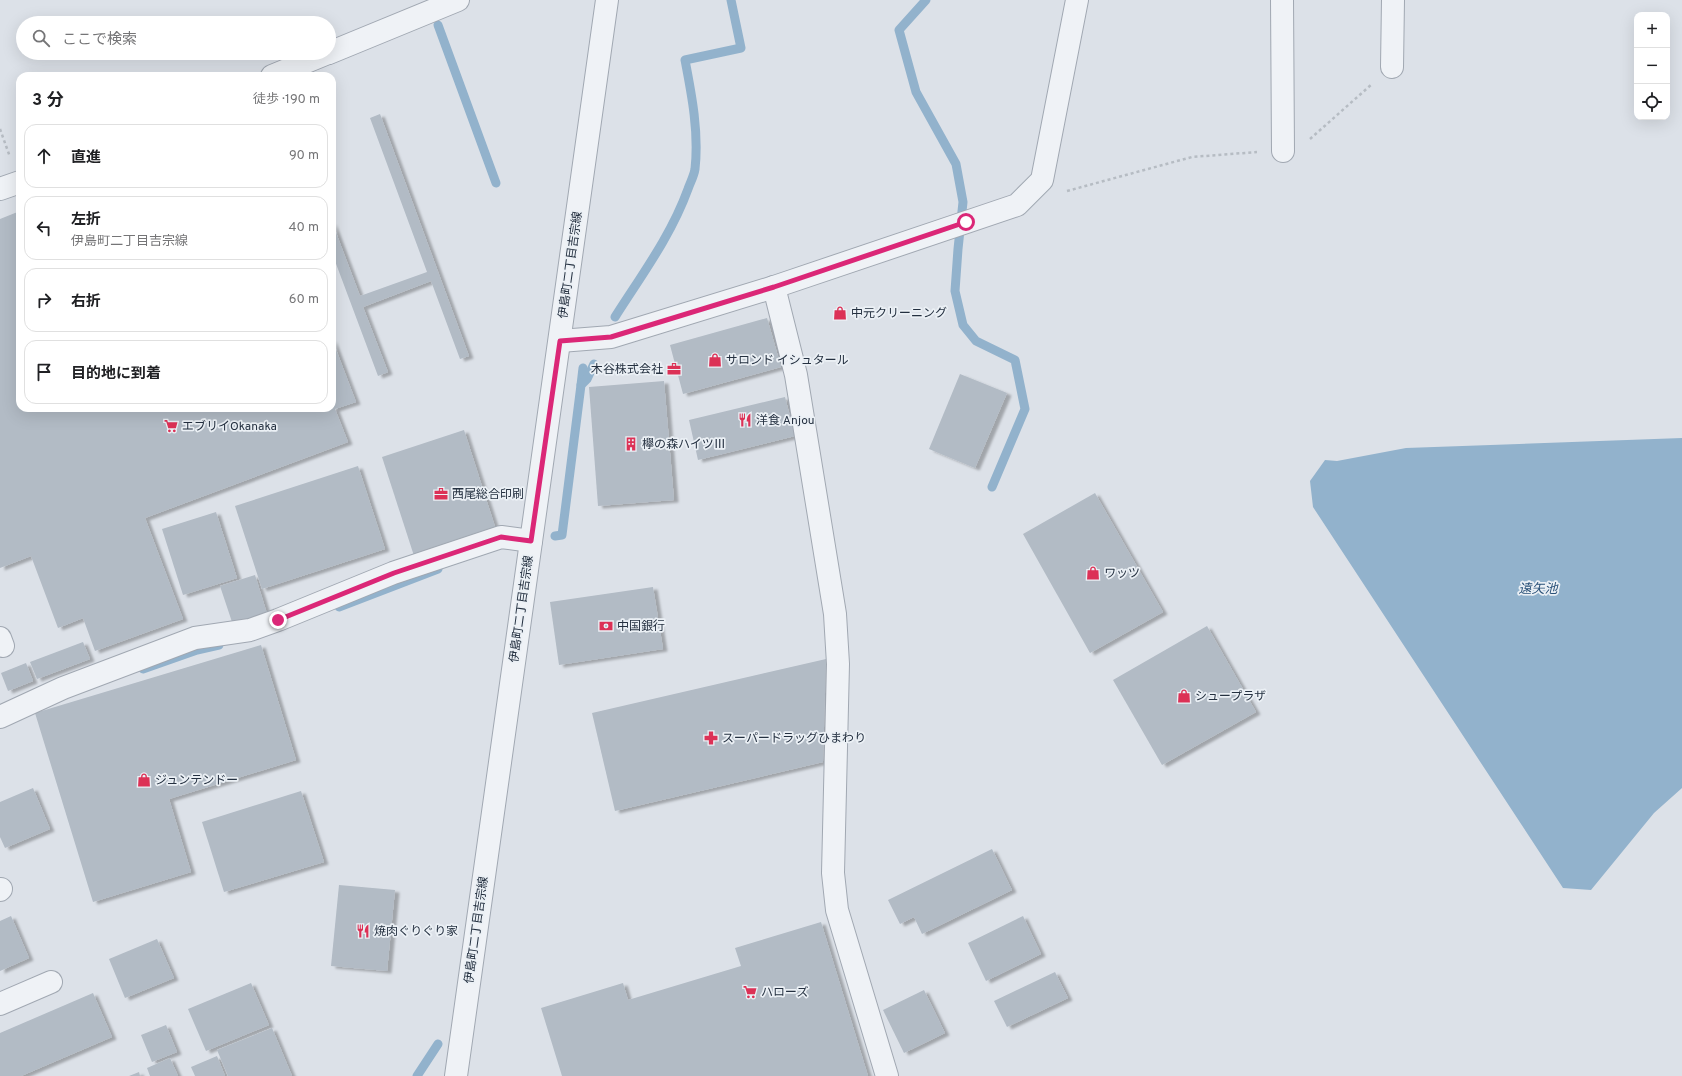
<!DOCTYPE html>
<html lang="ja">
<meta charset="utf-8">
<style>
body{margin:0;font-family:Overpass,"Noto Sans JP",sans-serif;background:#f6f6f6;color:#202124}
.controls{position:absolute;right:12px;top:12px;display:grid;overflow:hidden;border-radius:8px;box-shadow:0 4px 16px #0002}
.controls button{width:36px;height:36px;display:grid;place-items:center;padding:0;border:0;border-bottom:1px solid #e0e0e0;background:#fff;color:#202124;font:20px sans-serif}
.stop{position:absolute;width:12px;height:12px;margin:-9px;border:3px solid #db2777;border-radius:50%;background:#fff}
.stop.end{background:#db2777;border-color:#fff;box-shadow:0 1px 4px #0008}
.list{margin:0;padding:0;list-style:none}
h2{display:flex;justify-content:space-between;align-items:center;height:52px;margin:0;padding:0 16px;font-size:17px}
h2 small{font-size:13px;font-weight:400;color:#757577}
.list li{display:grid;grid-template-columns:26px 1fr auto;gap:12px;align-items:center;box-sizing:border-box;height:64px;margin:0 8px 8px;padding:0 8px;border:1px solid #e0e0e0;border-radius:12px}
.list b{display:block;font-size:15px;white-space:nowrap}
.list p{margin:0;font-size:13px;white-space:nowrap;color:#757577}
.list em{font-size:13px;font-style:normal;color:#757577}
.icon{flex:none;width:22px;height:22px;fill:none;stroke:currentColor;stroke-width:2;stroke-linecap:round;stroke-linejoin:round}
.map{position:relative;flex:none;width:1682px;height:1076px;overflow:hidden}
.search{position:absolute;background:#fff;box-shadow:0 4px 16px #0002;left:16px;top:16px;width:320px;height:44px;display:flex;align-items:center;gap:10px;box-sizing:border-box;padding:0 14px;border-radius:22px;color:#757577;font-size:15px}
.panel{position:absolute;background:#fff;box-shadow:0 4px 16px #0002;left:16px;top:72px;width:320px;height:340px;border-radius:12px}
.map>svg:first-child{display:block}
.water{fill:#92b2cc}
.lines{fill:none;stroke-linecap:round;stroke-linejoin:round}
.stream{stroke:#92b2cc;stroke-width:9}
.building{fill:#b2bbc5;filter:url(#shadow)}
.minor-casing{stroke:#a1a8b2;stroke-width:24}
.path{stroke:#b6bcc3;stroke-width:2.5;stroke-dasharray:3 3;stroke-linecap:butt}
.minor{stroke:#eff2f6;stroke-width:22}
.route{stroke:#db2777;stroke-width:5}
.labels{text-anchor:middle;stroke-width:3.5;stroke-linejoin:round;paint-order:stroke}
.street-label{font-size:12px;fill:#243040;stroke:#ebf0f5}
.poi-label{font-size:12px;fill:#243040;stroke:#ebf0f5;text-anchor:start}
.water-label{font-size:13px;font-style:italic;fill:#2a5178;stroke:#ebf0f5}
</style>
<div class="map">
<svg width="1682" height="1076" viewBox="0 0 1682 1076">
<defs>
<filter id="shadow"><feDropShadow dx="4.5" dy="2.5" stdDeviation="1" flood-color="#0004"/></filter>
</defs>
<rect width="100%" height="100%" fill="#dce1e8"/>
<!-- water -->
<polygon class="water" points="1682,438 1682,788 1654,813 1591,890 1563,888 1313,507 1310,481 1325,460 1337,461 1406,448"/>
<g class="lines">
<!-- stream -->
<g class="stream">
<polyline points="926,0 899,30 916,92 956,164 963,202 958,249 955,291 963,325 976,341 1015,360 1025,409 992,487"/>
<polyline points="438,25 496,183"/>
<path d="M615 317C641 276 671 236 688 189 690 183 694 176 695 169 699 133 692 96 685 60L741 48 731 0"/>
<polyline points="581,385 583,368"/>
<polyline points="555,536 562,535 581,385 587,379 594,364"/>
<polyline points="339,607 438,569"/>
<polyline points="143,669 197,650 219,645"/>
<polyline points="417,1076 438,1044"/>
</g>
</g>
<!-- building -->
<g class="building">
<polygon points="380,114 469,356 460,359 431,281 363,307 388,372 378,376 332,253 332,222 360,296 427,272 370,118"/>
<polygon points="20,211 20,408 332,408 332,339 356,402 335,409 348,442 145,518 183,619 95,651 83,618 58,628 31,556 0,568 0,219"/>
<polygon points="767,318 781,367 683,394 670,345"/>
<polygon points="960,374 1007,393 975,468 929,449"/>
<polygon points="664,381 674,500 598,506 589,387"/>
<polygon points="785,397 795,436 698,460 689,420"/>
<polygon points="464,430 497,533 415,559 382,457"/>
<polygon points="358,466 385,549 262,589 235,506"/>
<polygon points="1095,493 1163,612 1090,653 1023,534"/>
<polygon points="216,512 237,578 183,595 162,529"/>
<polygon points="255,575 268,617 234,628 220,586"/>
<polygon points="653,587 663,649 559,665 550,602"/>
<polygon points="1207,626 1256,712 1162,765 1113,680"/>
<polygon points="83,642 90,659 37,679 30,662"/>
<polygon points="261,645 296,760 169,799 191,872 93,902 35,713"/>
<polygon points="826,659 823,762 615,811 592,713"/>
<polygon points="26,663 33,681 8,691 1,673"/>
<polygon points="33,788 50,829 5,848 0,837 0,802"/>
<polygon points="301,791 324,862 224,892 202,822"/>
<polygon points="992,849 1012,890 922,934 914,917 900,924 888,900"/>
<polygon points="339,885 395,890 387,971 331,966"/>
<polygon points="11,916 29,958 0,971 0,921"/>
<polygon points="1023,916 1041,954 986,981 968,943"/>
<polygon points="821,922 868,1076 562,1076 541,1008 623,983 628,1000 741,966 735,948"/>
<polygon points="157,939 174,978 125,998 109,959"/>
<polygon points="1055,972 1068,998 1007,1027 994,1001"/>
<polygon points="251,983 269,1025 206,1051 188,1009"/>
<polygon points="924,990 945,1033 904,1053 883,1010"/>
<polygon points="93,993 112,1037 21,1076 0,1076 0,1033"/>
<polygon points="166,1025 177,1052 152,1062 141,1035"/>
<polygon points="272,1028 292,1076 228,1076 217,1050"/>
<polygon points="217,1056 225,1076 195,1076 191,1067"/>
<polygon points="170,1058 178,1076 150,1076 147,1068"/>
<polygon points="139,1072 140,1076 129,1076"/>
</g>
<g class="lines">
<!-- minor casing -->
<g class="minor-casing">
<g id="minor">
<polyline points="1282,0 1283,151"/>
<polyline points="329,53 458,0"/>
<polyline points="1392,67 1393,0"/>
<polyline points="272,76 328,53"/>
<polyline points="0,189 20,182"/>
<polyline points="774,287 796,375 835,614 838,664 833,873 837,910 887,1076"/>
<polyline points="560,341 611,337 774,287 1017,205 1042,180 1077,0"/>
<polyline points="0,638 3,646"/>
<polyline points="0,717 63,688 195,638 250,630 278,620 393,573 501,537 531,541"/>
<polyline points="0,890 1,889"/>
<polyline points="0,1004 51,982"/>
<polyline points="456,1076 607,0"/>
</g>
</g>
<!-- path -->
<g class="path">
<polyline points="0,129 10,157"/>
<polyline points="1310,139 1372,84"/>
<polyline points="1067,191 1192,157 1257,152"/>
</g>
<!-- minor -->
<use href="#minor" class="minor"/>
</g>
<g class="lines">
<!-- route -->
<polyline class="route" points="278,620 394,573 501,537 531,541 560,341 611,337 774,287 966,222"/>
</g>
<!-- icons -->
<defs>
<g id="shop-bare" transform="scale(1.08)"><path d="M-5-2.5h2.3a2.7 3.5 0 0 1 5.4 0H5L5.5 6h-11ZM-1.5-2.5h3a1.5 2.3 0 0 0-3 0Z" fill="#dc3156" stroke="#ebf0f5" stroke-width="2.5" paint-order="stroke"/></g>
<g id="office-bare" transform="scale(1.08)"><path d="M-6-3h4V-5.5h4V-3h4V5H-6ZM-1-4.5V-3h2v-1.5ZM-6 0V1H6V0Z" fill="#dc3156" stroke="#ebf0f5" stroke-width="2.5" paint-order="stroke"/></g>
<g id="restaurant-bare" transform="scale(1.08)"><path d="M-5-6h1v4h1v-4h1v4h1v-4h1v5L-1.5 .5V6h-2V.5L-5-1ZM5-6V6H3V1.5H1.5Q1.5-4 5-6Z" fill="#dc3156" stroke="#ebf0f5" stroke-width="2.5" paint-order="stroke"/></g>
<g id="supermarket-bare" transform="scale(1.08)"><path d="M-6-5.5h2.5l.6 2H6L4.5 2H-2.5L-4.4-4H-6ZM-1.5 3.2a1.3 1.3 0 1 0 .1 0ZM3 3.2a1.3 1.3 0 1 0 .1 0Z" fill="#dc3156" stroke="#ebf0f5" stroke-width="2.5" paint-order="stroke"/></g>
<g id="building-bare" transform="scale(1.08)"><path d="M-4-6H4V6H1V3H-1V6H-4ZM-2.5-4.3h1.7v1.8h-1.7ZM.8-4.3h1.7v1.8H.8ZM-2.5-1h1.7V.8h-1.7ZM.8-1h1.7V.8H.8Z" fill="#dc3156" stroke="#ebf0f5" stroke-width="2.5" paint-order="stroke"/></g>
<g id="bank-bare" transform="scale(1.08)"><path d="M-6-4H6V4H-6ZM0-2.3a2.3 2.3 0 1 0 0 4.6a2.3 2.3 0 1 0 0-4.6Z" fill="#dc3156" stroke="#ebf0f5" stroke-width="2.5" paint-order="stroke"/></g>
<g id="pharmacy-bare" transform="scale(1.08)"><path d="M-2-6h4v4h4v4h-4v4h-4v-4h-4v-4h4Z" fill="#dc3156" stroke="#ebf0f5" stroke-width="2.5" paint-order="stroke"/></g>
</defs>
<g fill-rule="evenodd">
<use href="#shop-bare" x="840" y="313"/>
<use href="#shop-bare" x="715" y="360"/>
<use href="#office-bare" x="674" y="369"/>
<use href="#restaurant-bare" x="745" y="420"/>
<use href="#supermarket-bare" x="171" y="426"/>
<use href="#building-bare" x="631" y="444"/>
<use href="#office-bare" x="441" y="494"/>
<use href="#shop-bare" x="1093" y="573"/>
<use href="#bank-bare" x="606" y="626"/>
<use href="#shop-bare" x="1184" y="696"/>
<use href="#pharmacy-bare" x="711" y="738"/>
<use href="#shop-bare" x="144" y="780"/>
<use href="#restaurant-bare" x="363" y="931"/>
<use href="#supermarket-bare" x="750" y="992"/>
</g>
<g class="labels">
<!-- street labels -->
<g class="street-label">
<text transform="translate(570 265) rotate(-82)" y="4">伊島町二丁目吉宗線</text>
<text transform="translate(521 609) rotate(-82)" y="4">伊島町二丁目吉宗線</text>
<text transform="translate(476 930) rotate(-82)" y="4">伊島町二丁目吉宗線</text>
</g>
<!-- poi labels -->
<g class="poi-label">
<text x="851" y="317">中元クリーニング</text>
<text x="726" y="364">サロンド イシュタール</text>
<text x="663" y="373" text-anchor="end">木谷株式会社</text>
<text x="756" y="424">洋食 Anjou</text>
<text x="182" y="430">エブリイOkanaka</text>
<text x="642" y="448">欅の森ハイツⅢ</text>
<text x="452" y="498">西尾総合印刷</text>
<text x="1104" y="577">ワッツ</text>
<text x="617" y="630">中国銀行</text>
<text x="1195" y="700">シュープラザ</text>
<text x="722" y="742">スーパードラッグひまわり</text>
<text x="155" y="784">ジュンテンドー</text>
<text x="374" y="935">焼肉ぐりぐり家</text>
<text x="761" y="996">ハローズ</text>
</g>
<!-- water labels -->
<g class="water-label">
<text x="1538" y="593">遠矢池</text>
</g>
</g>
</svg>
<div class="controls">
<button>+</button>
<button>−</button>
<button><svg class="icon" aria-label="locate" viewBox="0 0 24 24"><circle cx="12" cy="12" r="6"/><path d="M12 2v4M12 18v4M2 12h4M18 12h4"/></svg></button>
</div>
<div class="stop" style="left:966px;top:222px"></div>
<div class="stop end" style="left:278px;top:620px"></div>
<div class="search"><svg class="icon" aria-label="search" viewBox="0 0 24 24"><circle cx="10" cy="10" r="6"/><path d="M15 15l6 6"/></svg>ここで検索</div>
<section class="panel">
<h2>3 分<small>徒歩 · 190 m</small></h2>
<ul class="list">
<li><svg class="icon" aria-label="ahead" viewBox="0 0 24 24"><path d="M12 20V5M6 11l6-6 6 6"/></svg><div><b>直進</b></div><em>90 m</em></li>
<li><svg class="icon" aria-label="left" viewBox="0 0 24 24"><path d="M17 20v-9H6M10 6l-5 5 5 5"/></svg><div><b>左折</b><p>伊島町二丁目吉宗線</p></div><em>40 m</em></li>
<li><svg class="icon" aria-label="right" viewBox="0 0 24 24"><path d="M7 20v-9h11M14 6l5 5-5 5"/></svg><div><b>右折</b></div><em>60 m</em></li>
<li><svg class="icon" aria-label="arrive" viewBox="0 0 24 24"><path d="M6 21V4h12l-3 4 3 4H6"/></svg><div><b>目的地に到着</b></div></li>
</ul>
</section>
</div>
